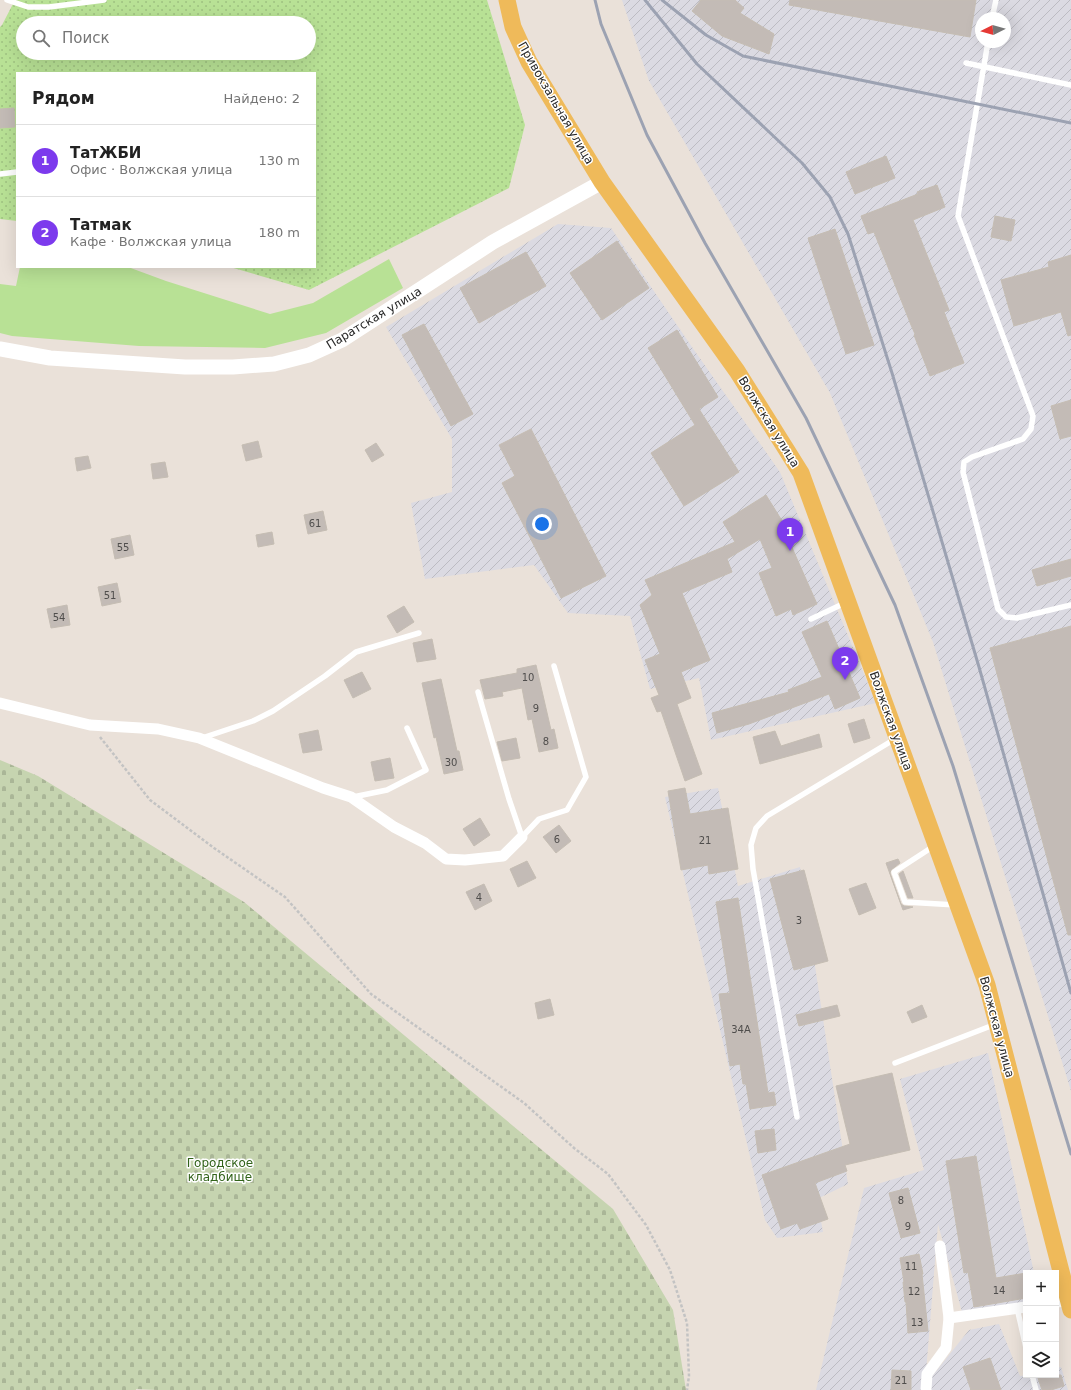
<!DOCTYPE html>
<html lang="ru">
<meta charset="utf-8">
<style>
body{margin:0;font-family:"DejaVu Sans",sans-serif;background:#f6f6f6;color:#222}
.controls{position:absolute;right:12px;bottom:12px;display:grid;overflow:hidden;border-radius:0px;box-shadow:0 4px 16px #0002}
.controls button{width:36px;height:36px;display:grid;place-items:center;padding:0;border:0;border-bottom:1px solid #e0e0e0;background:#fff;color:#222;font:20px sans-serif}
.compass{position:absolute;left:975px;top:12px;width:36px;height:36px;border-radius:50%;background:#fff;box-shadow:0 4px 16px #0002;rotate:265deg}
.you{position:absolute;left:542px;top:524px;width:14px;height:14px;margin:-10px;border:3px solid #fff;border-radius:50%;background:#1a73e8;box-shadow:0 0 0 6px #1a73e833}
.badge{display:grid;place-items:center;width:26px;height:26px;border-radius:50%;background:#7c3aed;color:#fff;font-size:13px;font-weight:700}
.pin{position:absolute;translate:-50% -33px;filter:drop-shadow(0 1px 2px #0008)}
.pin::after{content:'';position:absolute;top:21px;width:14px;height:12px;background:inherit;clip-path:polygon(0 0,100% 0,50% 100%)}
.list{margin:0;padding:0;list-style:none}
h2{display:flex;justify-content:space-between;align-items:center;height:52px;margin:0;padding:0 16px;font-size:17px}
h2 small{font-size:13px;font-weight:400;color:#767676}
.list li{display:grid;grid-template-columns:26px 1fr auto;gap:12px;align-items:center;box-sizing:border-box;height:72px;padding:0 16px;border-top:1px solid #e0e0e0}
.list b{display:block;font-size:15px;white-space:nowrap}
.list p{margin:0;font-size:13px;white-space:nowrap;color:#767676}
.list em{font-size:13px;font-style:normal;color:#767676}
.icon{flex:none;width:22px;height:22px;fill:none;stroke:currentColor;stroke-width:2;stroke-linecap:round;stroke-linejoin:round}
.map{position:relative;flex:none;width:1071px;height:1390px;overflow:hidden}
.search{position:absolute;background:#fff;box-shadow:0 4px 16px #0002;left:16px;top:16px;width:300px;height:44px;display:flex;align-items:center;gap:10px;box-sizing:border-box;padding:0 14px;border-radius:22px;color:#767676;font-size:15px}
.panel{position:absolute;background:#fff;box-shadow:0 4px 16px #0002;left:16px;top:72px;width:300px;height:196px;border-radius:0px}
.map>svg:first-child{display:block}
.industrial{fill:url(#industrial-furrows);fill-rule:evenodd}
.grass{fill:#b8e195}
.cemetery{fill:url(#cemetery-stones)}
.garden{fill:url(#garden-dots);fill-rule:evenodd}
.building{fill:#c3bbb6;stroke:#c5bdb3}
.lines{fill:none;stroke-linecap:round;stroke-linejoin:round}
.path{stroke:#c3c3c3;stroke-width:2.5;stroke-dasharray:3 2;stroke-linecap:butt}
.lane{stroke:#fff;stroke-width:5.5}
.street{stroke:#fff;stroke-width:11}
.secondary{stroke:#fff;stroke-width:15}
.primary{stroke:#efba5a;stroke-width:17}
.rail{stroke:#9ca2b2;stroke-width:3}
.labels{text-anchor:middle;stroke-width:3;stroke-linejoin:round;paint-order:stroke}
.number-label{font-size:10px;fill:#4f4d4c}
.street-label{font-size:12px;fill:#282828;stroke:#fff}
.park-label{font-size:12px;fill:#32631a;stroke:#fff}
</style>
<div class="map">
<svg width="1071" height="1390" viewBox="0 0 1071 1390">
<defs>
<pattern id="industrial-furrows" width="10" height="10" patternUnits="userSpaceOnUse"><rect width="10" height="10" fill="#dbdae2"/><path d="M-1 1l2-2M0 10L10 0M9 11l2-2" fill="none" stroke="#bcbbc2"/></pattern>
<pattern id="cemetery-stones" width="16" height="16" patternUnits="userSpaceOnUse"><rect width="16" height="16" fill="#c6d4b0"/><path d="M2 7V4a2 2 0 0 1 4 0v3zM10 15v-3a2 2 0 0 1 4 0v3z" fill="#aab697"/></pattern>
<pattern id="garden-dots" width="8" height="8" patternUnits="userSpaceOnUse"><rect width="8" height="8" fill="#b8e195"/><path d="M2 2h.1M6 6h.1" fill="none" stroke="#9ec180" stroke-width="1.8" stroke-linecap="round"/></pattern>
</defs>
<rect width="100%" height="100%" fill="#eae1d9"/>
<!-- industrial -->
<g class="industrial">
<path d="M622 0H1071V1091L933 642 830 393 649 81ZM981 18H1005V42H981Z"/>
<polygon points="558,224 611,228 694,350 780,472 876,703 711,740 699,678 650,689 630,616 568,613 534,565 425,579 411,503 452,492 452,439 386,327"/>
<polygon points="718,788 738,886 800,867 848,1184 817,1199 823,1232 777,1238 765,1220 665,797"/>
<polygon points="988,1053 1034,1273 1026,1273 1026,1301 963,1316 938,1224 925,1385 969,1330 999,1324 1020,1376 1027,1375 1056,1375 1056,1368 1061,1367 1068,1390 816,1390 864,1188 924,1170 900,1079"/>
</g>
<!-- grass -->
<polygon class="grass" points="389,259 403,288 326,333 265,348 139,346 12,336 0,333 0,284 16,286 20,267 128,267 166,281 270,314 313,303"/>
<!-- cemetery -->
<polygon class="cemetery" points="0,760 38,776 244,902 613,1209 673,1310 686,1390 157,1390 136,1389 136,1390 0,1390"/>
<!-- garden -->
<path class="garden" d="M15 0H487L525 125 509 188 309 290 230 267H315V73H17V221L0 219V27L2 25ZM23 23H309V53H23Z"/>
<!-- building -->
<g class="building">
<polygon points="701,0 735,0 744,8 740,13 774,34 769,54 722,36 692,11"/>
<polygon points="790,0 976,0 970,37 789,5"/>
<polygon points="14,108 15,127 0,128 0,109"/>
<polygon points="886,156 895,178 855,194 846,172"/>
<polygon points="937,185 945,207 913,220 949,310 944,312 964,363 930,376 914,335 915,334 911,325 874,232 868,234 861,216 918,194 917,192"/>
<polygon points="995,216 1015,220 1011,241 991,237"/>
<polygon points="835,229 874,345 846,354 808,238"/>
<polygon points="617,241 649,288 602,320 570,273"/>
<polygon points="526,252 546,286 479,323 460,288"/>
<polygon points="1071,255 1071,335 1068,336 1061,312 1014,326 1001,280 1049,267 1048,262"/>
<polygon points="424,324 473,414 451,426 402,335"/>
<polygon points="677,330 718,397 699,409 739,472 684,506 651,453 695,425 648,348"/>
<polygon points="1071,400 1071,436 1060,439 1051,406"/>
<polygon points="531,429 606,576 561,598 502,483 515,476 499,445"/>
<polygon points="258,441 262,457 246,461 242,445"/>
<polygon points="376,443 384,455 372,462 365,450"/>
<polygon points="88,456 91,468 77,471 75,458"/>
<polygon points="165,462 168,477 153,479 151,464"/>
<polygon points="766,495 784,524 782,525 817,604 793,615 791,609 776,616 759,573 772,568 760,539 727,559 732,572 682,593 710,660 681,672 691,698 677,704 702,774 685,781 661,711 657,712 651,698 659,695 645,660 660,654 640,605 652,595 645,580 735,542 723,522"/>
<polygon points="323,511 327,530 308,534 304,515"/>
<polygon points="272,532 274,544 258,547 256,535"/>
<polygon points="130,535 134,555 115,559 111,539"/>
<polygon points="1071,559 1071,576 1037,586 1032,570"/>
<polygon points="117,583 121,602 102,606 98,587"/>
<polygon points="67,605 70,625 51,628 47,609"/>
<polygon points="404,606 414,622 397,633 387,616"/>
<polygon points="827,621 860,698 835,709 829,694 749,724 717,733 712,713 789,692 788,690 822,677 802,632"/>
<polygon points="1071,626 1071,935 1068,935 990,648"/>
<polygon points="432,639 436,659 417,662 413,643"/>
<polygon points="536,665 551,730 554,729 558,748 539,752 532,719 528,720 522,688 502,692 503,696 485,699 480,680 517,673 517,669"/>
<polygon points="362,672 371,689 353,698 344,680"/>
<polygon points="441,679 457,751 459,751 463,770 444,774 436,737 434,738 422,683"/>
<polygon points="864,719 870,738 854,743 848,724"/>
<polygon points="318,730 322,750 303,753 299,734"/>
<polygon points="775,731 781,746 819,734 822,747 760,764 753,737"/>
<polygon points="516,738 520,758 502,761 497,742"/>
<polygon points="390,758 394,778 375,781 371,762"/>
<polygon points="685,788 690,814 728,808 738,869 709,874 708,865 681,870 668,791"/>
<polygon points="480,818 490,835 474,846 463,829"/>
<polygon points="559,825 571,841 556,853 543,837"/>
<polygon points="898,859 900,863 891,870 890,873 901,904 904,906 913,907 903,910 886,863"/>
<polygon points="527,861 536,878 518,887 510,869"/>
<polygon points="804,870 828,961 794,970 770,879"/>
<polygon points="903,871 913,898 908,898 899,874"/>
<polygon points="866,883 876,908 859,915 849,889"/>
<polygon points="484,884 492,901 475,910 466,892"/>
<polygon points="738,898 768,1093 774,1092 776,1105 750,1109 746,1084 743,1084 740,1064 730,1066 719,994 730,993 716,902"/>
<polygon points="550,999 554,1015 538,1019 535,1003"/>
<polygon points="837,1005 840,1016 799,1026 796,1015"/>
<polygon points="922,1005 927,1017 912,1023 907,1012"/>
<polygon points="892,1073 910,1150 845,1165 847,1171 815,1183 828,1219 800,1229 797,1223 781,1229 762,1175 850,1144 836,1086"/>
<polygon points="774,1129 776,1150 758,1153 755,1131"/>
<polygon points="976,1156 996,1278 1026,1273 1026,1298 974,1307 968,1272 964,1273 946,1161"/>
<polygon points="908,1188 920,1233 901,1238 889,1193"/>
<polygon points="919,1254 923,1274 922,1274 928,1331 908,1333 906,1302 905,1302 903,1282 904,1282 900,1258"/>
<polygon points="990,1358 1001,1390 971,1390 963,1367"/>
<polygon points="892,1370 911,1371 911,1390 891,1390"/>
<polygon points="1037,1375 1061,1375 1064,1386 1051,1390 1042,1390"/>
</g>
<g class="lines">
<!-- path -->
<polyline class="path" points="100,737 150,800 214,848 285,897 371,994 524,1103 574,1148 608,1174 646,1225 670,1270 687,1323 689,1376 687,1390"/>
<!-- lane -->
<g class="lane">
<polyline points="7,0 28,7 49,7 104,0"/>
<polyline points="992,18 996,0"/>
<polyline points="988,42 958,216 1033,416 1031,429 1023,439 972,457 964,462 963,472 998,609 1006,617 1017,618 1071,605"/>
<polyline points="966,63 1071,85"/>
<polyline points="0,174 17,172"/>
<polyline points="811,619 847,602"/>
<polyline points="478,692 509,799 522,837 539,819 567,810 586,777 554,666"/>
<polyline points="202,738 253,721 273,711 325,676 356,652 419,633"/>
<polyline points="353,797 387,790 426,770 407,728"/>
<polyline points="934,846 894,872 905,902 956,905"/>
<polyline points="895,1063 996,1024"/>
<polyline points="797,1117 753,869 751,845 756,828 767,816 895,739"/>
<polyline points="1017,1308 1026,1348"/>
<polyline points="1032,1375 1036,1390"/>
</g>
<!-- street -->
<g class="street">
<polyline points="0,703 90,725 158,729 199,738 323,788 351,797 394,827 425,843 446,859 465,860 503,856 522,837"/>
<polyline points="1056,1302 1069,1301"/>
<polyline points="949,1318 1026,1307"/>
<polyline points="926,1390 927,1374 946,1348 949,1318 940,1246"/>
</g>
<!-- secondary -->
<polyline class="secondary" points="0,349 50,358 185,367 233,367 274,364 309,355 342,340 493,242 602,182"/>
<!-- primary -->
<polyline class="primary" points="507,0 513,27 529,62 602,182 737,371 801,473 987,985 1071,1310"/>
<!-- rail -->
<g class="rail">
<polyline points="595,0 601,24 647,135 705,243 806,418 895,605 953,766 1071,1154"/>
<polyline points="645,0 697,64 802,163 830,197 848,234 892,373 979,667 1071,993"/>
<polyline points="662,0 706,35 743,56 1071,123"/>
</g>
</g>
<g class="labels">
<!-- number labels -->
<g class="number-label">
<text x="315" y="527">61</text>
<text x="123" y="551">55</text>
<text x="110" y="599">51</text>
<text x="59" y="621">54</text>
<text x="528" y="681">10</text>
<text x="536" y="712">9</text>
<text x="546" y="745">8</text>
<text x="451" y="766">30</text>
<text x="557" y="843">6</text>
<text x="705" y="844">21</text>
<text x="479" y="901">4</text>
<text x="799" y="924">3</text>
<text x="741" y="1033">34А</text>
<text x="901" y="1204">8</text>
<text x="908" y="1230">9</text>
<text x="911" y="1270">11</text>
<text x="999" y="1294">14</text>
<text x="914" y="1295">12</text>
<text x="917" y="1326">13</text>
<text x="901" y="1384">21</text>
</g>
<!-- street labels -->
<g class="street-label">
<text transform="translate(556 103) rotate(60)" y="4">Привокзальная улица</text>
<text transform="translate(374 318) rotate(-31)" y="4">Паратская улица</text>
<text transform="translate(769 422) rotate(58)" y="4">Волжская улица</text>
<text transform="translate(891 721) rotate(70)" y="4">Волжская улица</text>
<text transform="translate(997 1027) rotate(75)" y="4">Волжская улица</text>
</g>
<!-- park labels -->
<g class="park-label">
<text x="220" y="1167">Городское<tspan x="220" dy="14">кладбище</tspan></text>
</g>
</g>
</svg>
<div class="controls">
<button>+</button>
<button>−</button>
<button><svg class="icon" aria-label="layers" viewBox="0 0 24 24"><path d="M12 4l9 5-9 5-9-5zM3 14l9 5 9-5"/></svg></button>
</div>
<svg class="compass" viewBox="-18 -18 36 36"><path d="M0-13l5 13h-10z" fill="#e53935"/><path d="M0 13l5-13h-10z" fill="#767676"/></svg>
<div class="you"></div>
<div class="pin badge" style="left:790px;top:551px">1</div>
<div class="pin badge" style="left:845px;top:680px">2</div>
<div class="search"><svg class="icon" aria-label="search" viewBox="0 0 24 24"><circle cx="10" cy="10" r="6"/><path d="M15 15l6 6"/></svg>Поиск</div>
<section class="panel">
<h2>Рядом<small>Найдено: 2</small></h2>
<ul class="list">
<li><span class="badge">1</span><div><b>ТатЖБИ</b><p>Офис · Волжская улица</p></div><em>130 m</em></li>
<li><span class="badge">2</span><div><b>Татмак</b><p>Кафе · Волжская улица</p></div><em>180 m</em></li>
</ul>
</section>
</div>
